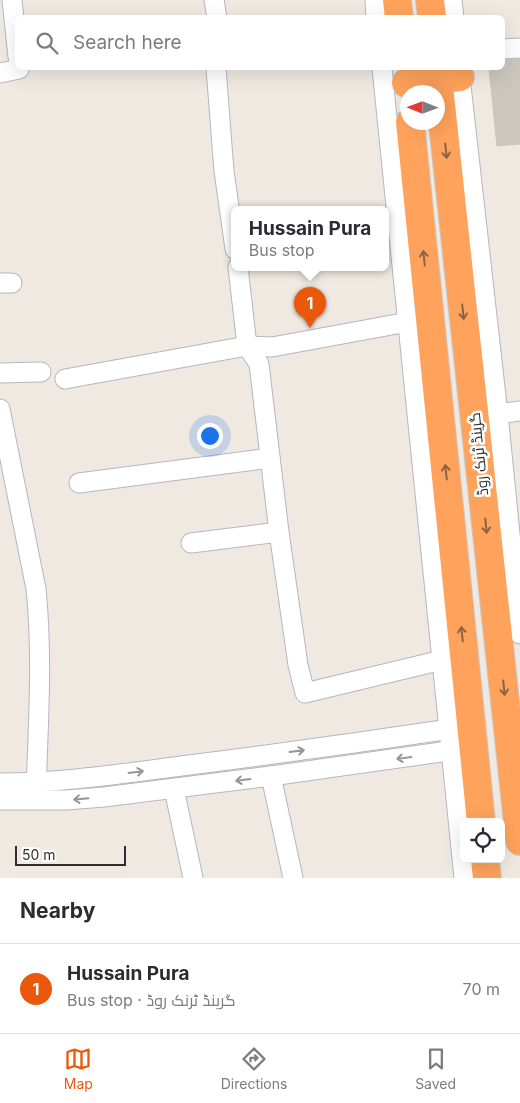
<!DOCTYPE html>
<meta charset="utf-8">
<style>
body{margin:0;font-family:Inter,Cairo,sans-serif;background:#f7f7f7;color:#2b2b33}
.controls{position:absolute;right:15px;bottom:15px;display:grid;overflow:hidden;border-radius:8px;box-shadow:0 5px 20px #0002}
.controls button{width:45px;height:45px;display:grid;place-items:center;padding:0;border:0;border-bottom:1px solid #e1e1e2;background:#fff;color:#2b2b33;font:25px sans-serif}
.compass{position:absolute;left:400px;top:85px;width:45px;height:45px;border-radius:50%;background:#fff;box-shadow:0 5px 20px #0002;rotate:271deg}
.scale{position:absolute;left:15px;bottom:12px;width:111px;box-sizing:border-box;padding-left:5px;border:2px solid #2e2e2e;border-top:0;font-size:14px;line-height:18px;white-space:nowrap;color:#2e2e2e;-webkit-text-stroke:4px #fff;paint-order:stroke}
.you{position:absolute;left:209px;top:435px;width:18px;height:18px;margin:-12px;border:4px solid #fff;border-radius:50%;background:#1a73e8;box-shadow:0 0 0 8px #1a73e833}
.badge{display:grid;place-items:center;width:32px;height:32px;border-radius:50%;background:#ea580c;color:#fff;font-size:16px;font-weight:700}
.pin{position:absolute;translate:-50% -41px;filter:drop-shadow(0 1px 2px #0008)}
.pin::after{content:'';position:absolute;top:26px;width:18px;height:15px;background:inherit;clip-path:polygon(0 0,100% 0,50% 100%)}
.popup{position:absolute;left:231px;top:206px;width:158px;height:65px;box-sizing:border-box;display:grid;place-content:center;border-radius:8px;background:#fff;filter:drop-shadow(0 1px 4px #0005);font-size:16px;white-space:nowrap;color:#7c7c81}
.popup b{font-size:19px;color:#2b2b33}
.popup::after{content:'';position:absolute;left:50%;top:100%;margin-left:-10px;border:10px solid transparent;border-top-color:#fff}
.list{margin:0;padding:0;list-style:none}
h2{display:flex;justify-content:space-between;align-items:center;height:65px;margin:0;padding:0 20px;font-size:21px}
h2 small{font-size:16px;font-weight:400;color:#7c7c81}
.list li{display:grid;grid-template-columns:32px 1fr auto;gap:15px;align-items:center;box-sizing:border-box;height:90px;padding:0 20px;border-top:1px solid #e1e1e2}
.list b{display:block;font-size:19px;white-space:nowrap}
.list p{margin:0;font-size:16px;white-space:nowrap;color:#7c7c81}
.list em{font-size:16px;font-style:normal;color:#7c7c81}
.icon{flex:none;width:28px;height:28px;fill:none;stroke:currentColor;stroke-width:2;stroke-linecap:round;stroke-linejoin:round}
.map{position:relative;flex:none;width:520px;height:878px;overflow:hidden}
.search{position:absolute;background:#fff;box-shadow:0 5px 20px #0002;left:15px;right:15px;top:15px;height:55px;display:flex;align-items:center;gap:12px;box-sizing:border-box;padding:0 18px;border-radius:8px;color:#7c7c81;font-size:19px}
.sheet{height:155px;background:#fff}
nav{display:flex;justify-content:space-around;align-items:center;box-sizing:border-box;height:70px;border-top:1px solid #e1e1e2;background:#fff;font-size:14px;color:#7c7c81}
nav a{display:grid;justify-items:center;gap:2px}
nav .on{color:#ea580c}
.map>svg:first-child{display:block}
.building{fill:#cbc7bf;stroke:#cbc5ba}
.lines{fill:none;stroke-linecap:round;stroke-linejoin:round}
.minor-casing{stroke:#b4b7c1;stroke-width:21}
.highway-casing{stroke:#c9c9c9;stroke-width:30}
.minor{stroke:#fff;stroke-width:19}
.highway{stroke:#ffa35c;stroke-width:28}
.oneway{stroke:#8c6343}
.oneway2{stroke:#969696}
.labels{text-anchor:middle;stroke-width:5;stroke-linejoin:round;paint-order:stroke}
.street-label{font-size:15px;fill:#2e2e2e;stroke:#fff}
</style>
<div class="map">
<svg width="520" height="878" viewBox="0 0 520 878">
<rect width="100%" height="100%" fill="#efe9e1"/>
<!-- building -->
<polygon class="building" points="520,59 520,144 497,146 489,68 502,68 502,60"/>
<g class="lines">
<!-- minor casing -->
<g class="minor-casing">
<g id="minor">
<polyline points="12,0 18,57"/>
<polyline points="214,0 217,18"/>
<polyline points="375,0 376,18"/>
<polyline points="452,0 454,18"/>
<polyline points="502,49 520,48"/>
<polyline points="216,68 224,171 235,249"/>
<polyline points="382,68 464,878"/>
<polyline points="459,68 498,414 520,634"/>
<polyline points="0,73 19,69"/>
<polyline points="238,267 247,346 259,364 279,532 298,665 305,693 442,660"/>
<polyline points="0,283 12,283"/>
<polyline points="0,373 41,372"/>
<polyline points="65,379 247,346 272,347 408,322"/>
<path d="M0 409 36 589C43 657 38 726 36 794"/>
<polyline points="498,414 520,411"/>
<polyline points="79,483 270,458"/>
<polyline points="191,543 279,532"/>
<polyline points="271,776 293,878"/>
<path d="M0 783C63 783 126 773 189 765 276 754 363 742 450 729"/>
<polyline points="174,789 193,878"/>
<polyline points="0,800 66,800 104,797 271,776 463,749"/>
</g>
</g>
<!-- highway casing -->
<g class="highway-casing">
<g id="highway">
<polyline points="397,0 399,18"/>
<polyline points="430,0 432,18"/>
<polyline points="437,68 520,841"/>
<polyline points="406,83 460,77"/>
<polyline points="410,122 481,822"/>
<polyline points="485,859 487,878"/>
</g>
</g>
<!-- minor -->
<use href="#minor" class="minor"/>
<!-- highway -->
<use href="#highway" class="highway"/>
</g>
<!-- one-way arrows -->
<defs><path id="oneway-shaft" d="M-6 0H5M1.5-3L5.5 0L1.5 3" fill="none" stroke-width="1.6" stroke-linecap="round" stroke-linejoin="round" transform="scale(1.25)"/></defs>
<g class="oneway">
<use href="#oneway-shaft" transform="translate(446 151) rotate(84)"/>
<use href="#oneway-shaft" transform="translate(424 258) rotate(-96)"/>
<use href="#oneway-shaft" transform="translate(463 312) rotate(84)"/>
<use href="#oneway-shaft" transform="translate(446 472) rotate(-96)"/>
<use href="#oneway-shaft" transform="translate(486 526) rotate(84)"/>
<use href="#oneway-shaft" transform="translate(462 634) rotate(-96)"/>
<use href="#oneway-shaft" transform="translate(504 688) rotate(84)"/>
</g>
<g class="oneway2">
<use href="#oneway-shaft" transform="translate(297 751) rotate(-7)"/>
<use href="#oneway-shaft" transform="translate(404 758) rotate(172)"/>
<use href="#oneway-shaft" transform="translate(136 772) rotate(-7)"/>
<use href="#oneway-shaft" transform="translate(243 780) rotate(173)"/>
<use href="#oneway-shaft" transform="translate(81 799) rotate(175)"/>
</g>
<g class="labels">
<!-- street labels -->
<g class="street-label">
<text transform="translate(479 454) rotate(-96)" y="5">گرینڈ ٹرنک روڈ</text>
</g>
</g>
</svg>
<div class="controls">
<button><svg class="icon" aria-label="locate" viewBox="0 0 24 24"><circle cx="12" cy="12" r="6"/><path d="M12 2v4M12 18v4M2 12h4M18 12h4"/></svg></button>
</div>
<svg class="compass" viewBox="-18 -18 36 36"><path d="M0-13l5 13h-10z" fill="#e53935"/><path d="M0 13l5-13h-10z" fill="#7c7c81"/></svg>
<div class="scale">50 m</div>
<div class="you"></div>
<div class="pin badge" style="left:310px;top:328px">1</div>
<div class="popup"><b>Hussain Pura</b>Bus stop</div>
<div class="search"><svg class="icon" aria-label="search" viewBox="0 0 24 24"><circle cx="10" cy="10" r="6"/><path d="M15 15l6 6"/></svg>Search here</div>
</div>
<section class="sheet">
<h2>Nearby<small></small></h2>
<ul class="list">
<li><span class="badge">1</span><div><b>Hussain Pura</b><p>Bus stop · گرینڈ ٹرنک روڈ</p></div><em>70 m</em></li>
</ul>
</section>
<nav>
<a class="on"><svg class="icon" aria-label="map" viewBox="0 0 24 24"><path d="M3 6l6-2 6 2 6-2v14l-6 2-6-2-6 2zM9 4v14M15 6v14"/></svg>Map</a>
<a><svg class="icon" aria-label="directions" viewBox="0 0 24 24"><path d="M12 3l9 9-9 9-9-9zM9 14v-3h6M13 9l2 2-2 2"/></svg>Directions</a>
<a><svg class="icon" aria-label="saved" viewBox="0 0 24 24"><path d="M7 4h10v16l-5-4-5 4z"/></svg>Saved</a>
</nav>
